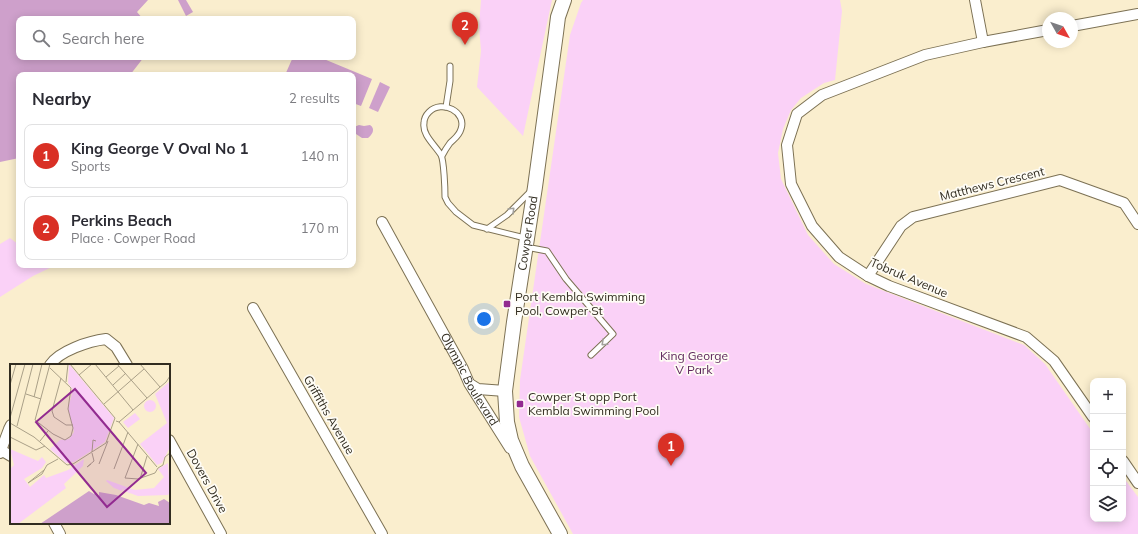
<!DOCTYPE html>
<meta charset="utf-8">
<style>
body{margin:0;font-family:Mulish,sans-serif;background:#f2f2f3;color:#2b2b33}
.controls{position:absolute;right:12px;bottom:12px;display:grid;overflow:hidden;border-radius:8px;box-shadow:0 2px 10px #0003}
.controls button{width:36px;height:36px;display:grid;place-items:center;padding:0;border:0;border-bottom:1px solid #e1e1e2;background:#fff;color:#2b2b33;font:20px sans-serif}
.compass{position:absolute;left:1042px;top:12px;width:36px;height:36px;border-radius:50%;background:#fff;box-shadow:0 2px 10px #0003;rotate:130deg}
.you{position:absolute;left:484px;top:319px;width:14px;height:14px;margin:-10px;border:3px solid #fff;border-radius:50%;background:#1a73e8;box-shadow:0 0 0 6px #1a73e833}
.badge{display:grid;place-items:center;width:26px;height:26px;border-radius:50%;background:#d93025;color:#fff;font-size:13px;font-weight:700}
.pin{position:absolute;translate:-50% -33px;filter:drop-shadow(0 1px 2px #0008)}
.pin::after{content:'';position:absolute;top:21px;width:14px;height:12px;background:inherit;clip-path:polygon(0 0,100% 0,50% 100%)}
.list{margin:0;padding:0;list-style:none}
h2{display:flex;justify-content:space-between;align-items:center;height:52px;margin:0;padding:0 16px;font-size:17px}
h2 small{font-size:13px;font-weight:400;color:#7c7c81}
.list li{display:grid;grid-template-columns:26px 1fr auto;gap:12px;align-items:center;box-sizing:border-box;height:64px;margin:0 8px 8px;padding:0 8px;border:1px solid #e1e1e2;border-radius:8px}
.list b{display:block;font-size:15px;white-space:nowrap}
.list p{margin:0;font-size:13px;white-space:nowrap;color:#7c7c81}
.list em{font-size:13px;font-style:normal;color:#7c7c81}
.icon{flex:none;width:22px;height:22px;fill:none;stroke:currentColor;stroke-width:2;stroke-linecap:round;stroke-linejoin:round}
.map{position:relative;flex:none;width:1138px;height:534px;overflow:hidden}
.search{position:absolute;background:#fff;box-shadow:0 2px 10px #0003;left:16px;top:16px;width:340px;height:44px;display:flex;align-items:center;gap:10px;box-sizing:border-box;padding:0 14px;border-radius:8px;color:#7c7c81;font-size:15px}
.panel{position:absolute;background:#fff;box-shadow:0 2px 10px #0003;left:16px;top:72px;width:340px;height:196px;border-radius:8px}
.map>svg:first-child{display:block}
.green{fill:#fad1f7}
.water{fill:#cea0cb}
.lines{fill:none;stroke-linecap:round;stroke-linejoin:round}
.service-casing{stroke:#7c7154;stroke-width:7}
.minor-casing{stroke:#7c7154;stroke-width:12}
.secondary-casing{stroke:#7c7154;stroke-width:16}
.service{stroke:#fff;stroke-width:5}
.minor{stroke:#fff;stroke-width:10}
.secondary{stroke:#fff;stroke-width:14}
.oneway{stroke:#a2a09b}
.poi-dot{fill:#922b90;stroke:#fefcf5;stroke-width:1.5}
.labels{text-anchor:middle;stroke-width:3.5;stroke-linejoin:round;paint-order:stroke}
.street-label{font-size:12px;fill:#312c20;stroke:#fefcf5}
.poi-label{font-size:12px;fill:#312c20;stroke:#fefcf5;text-anchor:start}
.park-label{font-size:12px;fill:#5c245a;stroke:#fefcf5}
.inset-road{fill:none;stroke:#aaa088;stroke-width:1}
.view{fill:#922b90;fill-opacity:0.15;stroke:#922b90;stroke-width:2}
.inset-edge{fill:none;stroke:#312c20;stroke-width:2}
</style>
<div class="map">
<svg width="1138" height="534" viewBox="0 0 1138 534">
<rect width="100%" height="100%" fill="#faeece"/>
<!-- green -->
<g class="green">
<polygon points="481,0 552,0 523,136 477,87 481,51 479,26"/>
<polygon points="583,0 840,0 842,11 835,80 824,83 801,98 791,110 783,129 778,153 781,179 808,235 834,264 866,284 1024,345 1045,364 1093,433 1093,519 1123,519 1123,477 1138,497 1138,534 573,534 530,456 519,417 520,380 570,35 581,3"/>
<polygon points="10,238 19,245 19,265 56,265 33,276 0,297 0,244"/>
</g>
<!-- water -->
<g class="water">
<polygon points="0,0 148,0 137,12 143,19 19,19 19,57 144,57 130,75 19,75 19,158 0,162"/>
<polygon points="178,0 186,0 193,12 186,16"/>
<polygon points="293,57 319,57 372,79 361,106 353,103 353,75 285,75"/>
<polygon points="380,82 390,87 378,112 369,108"/>
<path d="M359 125 364 126 370 125C376 129 372 135 368 138H362L353 132 354 127Z"/>
</g>
<g class="lines">
<!-- service casing -->
<g class="service-casing">
<g id="service">
<polyline points="446,107 450,81 450,66"/>
<path d="M442 156C444 152 447 147 450 143 455 138 459 136 461 129 467 112 442 99 429 112 426 115 424 118 424 123 422 135 435 145 441 155 444 161 445 189 445 197L448 203 456 212 473 225 525 238"/>
<polyline points="487,229 507,215 531,191"/>
<polyline points="526,247 547,251 566,279 613,334 591,355"/>
</g>
</g>
<!-- minor casing -->
<g class="minor-casing">
<g id="minor">
<polyline points="975,0 983,42"/>
<polyline points="1072,26 1138,14"/>
<polyline points="1048,30 983,42 925,55 822,95 797,114 787,145 791,184 812,226 839,257 868,276 889,286 1026,337 1054,361 1093,417"/>
<path id="s1" d="M382 222 463 369 469 383 510 448"/>
<polyline points="868,276 901,226 913,217 1060,180 1124,203 1138,224"/>
<polyline points="253,308 382,534"/>
<path d="M50 365C59 351 89 341 106 339L116 347 127 365"/>
<polyline points="470,384 478,389 505,391"/>
<polyline points="169,440 221,534"/>
<polyline points="1,450 11,456"/>
<polyline points="0,453 9,429 11,425"/>
<polyline points="1123,461 1138,483"/>
<polyline points="54,523 60,534"/>
</g>
</g>
<!-- secondary casing -->
<g class="secondary-casing">
<g id="secondary">
<path id="s2" d="M560 534 522 466 511 440 507 422 505 391 514 322 535 187 556 33 558 17 564 0"/>
</g>
</g>
<!-- service -->
<use href="#service" class="service"/>
<!-- minor -->
<use href="#minor" class="minor"/>
<!-- secondary -->
<use href="#secondary" class="secondary"/>
</g>
<!-- one-way arrows -->
<defs><path id="oneway-chevron" d="M-2-3.5L2.5 0L-2 3.5" fill="none" stroke-width="1.6" stroke-linecap="round" stroke-linejoin="round"/></defs>
<g class="oneway">
<use href="#oneway-chevron" transform="translate(512 210) rotate(-45)"/>
<use href="#oneway-chevron" transform="translate(604 343) rotate(137)"/>
</g>
<!-- markers -->
<g class="poi-dot">
<rect x="503" y="300" width="8" height="8" rx="2"/>
<rect x="516" y="400" width="8" height="8" rx="2"/>
</g>
<g class="labels">
<!-- street labels -->
<g class="street-label">
<text transform="translate(992 184) rotate(-14)" y="4">Matthews Crescent</text>
<text dy="4" stroke="none"><textPath href="#s2" startOffset="315">Cowper Road</textPath></text>
<text transform="translate(909 278) rotate(23)" y="4">Tobruk Avenue</text>
<text dy="4" stroke="none"><textPath href="#s1" startOffset="180">Olympic Boulevard</textPath></text>
<text transform="translate(329 415) rotate(60)" y="4">Griffiths Avenue</text>
<text transform="translate(207 481) rotate(61)" y="4">Dovers Drive</text>
</g>
<!-- poi labels -->
<g class="poi-label">
<text x="515" y="301">Port Kembla Swimming<tspan x="515" dy="14">Pool, Cowper St</tspan></text>
<text x="528" y="401">Cowper St opp Port<tspan x="528" dy="14">Kembla Swimming Pool</tspan></text>
</g>
<!-- park labels -->
<g class="park-label">
<text x="694" y="360">King George<tspan x="694" dy="14">V Park</tspan></text>
</g>
</g>
<!-- overview -->
<g transform="translate(10 364)">
<rect width="160" height="160" fill="#faeece"/>
<path d="M59 0 104 54 95 78 64 98 56 99 40 85 50 76 59 75 64 68 58 45 63 26 58 19ZM159 18 160 83 152 99 147 101 130 80 157 59 145 30ZM134 42a6 6 0 1 1 12 0a6 6 0 1 1-12 0ZM125 49 130 55 118 64 113 58ZM0 85 28 97 32 93 36 98 32 104 14 115 20 123 34 111 36 114 58 106 74 95 73 102 54 120 56 124 8 160H0V105L4 101ZM158 99 160 130 157 131 128 132 114 127 113 124 112 127 104 124 96 117 97 116 125 126 144 124 154 113 148 105Z" fill="#fad1f7"/>
<path d="M79 127 84 130 86 128V131L89 132V128L106 131 134 141 139 139 149 142 148 138 154 135 160 139V160H30Z" fill="#cea0cb"/>
<path class="inset-road" d="M85 0 123 46M107 0 137 34M130 0 150 23M40 4 61 24 58 45 63 64 61 72 55 76 43 70 25 56 40 0M69 11 82 0M96 13 109 2M51 14 42 47 44 53 56 61H63M56 18 58 0M0 21 6 0M103 21 116 9M16 30 31 35M24 33 32 0M94 40 134 5M0 54 15 0M106 57 109 58 147 103M109 58 156 18 160 12V0M0 59 24 73 57 101 63 100 96 79 105 54 60 0M7 62 23 0M0 73 26 86 35 82M30 77 38 67M128 80 115 114 128 115 145 109 148 104M82 88 83 76 86 77M81 100 77 103 84 97 82 89M89 100 98 77M148 104 153 101 155 93 160 89M104 105 118 68M34 106 18 119 32 110 37 101 48 95M130 115 137 92"/>
<path class="view" d="M65 25 136 109 97 143 26 58Z"/>
<rect width="160" height="160" class="inset-edge"/>
</g>
</svg>
<div class="controls">
<button>+</button>
<button>−</button>
<button><svg class="icon" aria-label="locate" viewBox="0 0 24 24"><circle cx="12" cy="12" r="6"/><path d="M12 2v4M12 18v4M2 12h4M18 12h4"/></svg></button>
<button><svg class="icon" aria-label="layers" viewBox="0 0 24 24"><path d="M12 4l9 5-9 5-9-5zM3 14l9 5 9-5"/></svg></button>
</div>
<svg class="compass" viewBox="-18 -18 36 36"><path d="M0-13l5 13h-10z" fill="#e53935"/><path d="M0 13l5-13h-10z" fill="#7c7c81"/></svg>
<div class="you"></div>
<div class="pin badge" style="left:671px;top:466px">1</div>
<div class="pin badge" style="left:465px;top:45px">2</div>
<div class="search"><svg class="icon" aria-label="search" viewBox="0 0 24 24"><circle cx="10" cy="10" r="6"/><path d="M15 15l6 6"/></svg>Search here</div>
<section class="panel">
<h2>Nearby<small>2 results</small></h2>
<ul class="list">
<li><span class="badge">1</span><div><b>King George V Oval No 1</b><p>Sports</p></div><em>140 m</em></li>
<li><span class="badge">2</span><div><b>Perkins Beach</b><p>Place · Cowper Road</p></div><em>170 m</em></li>
</ul>
</section>
</div>
